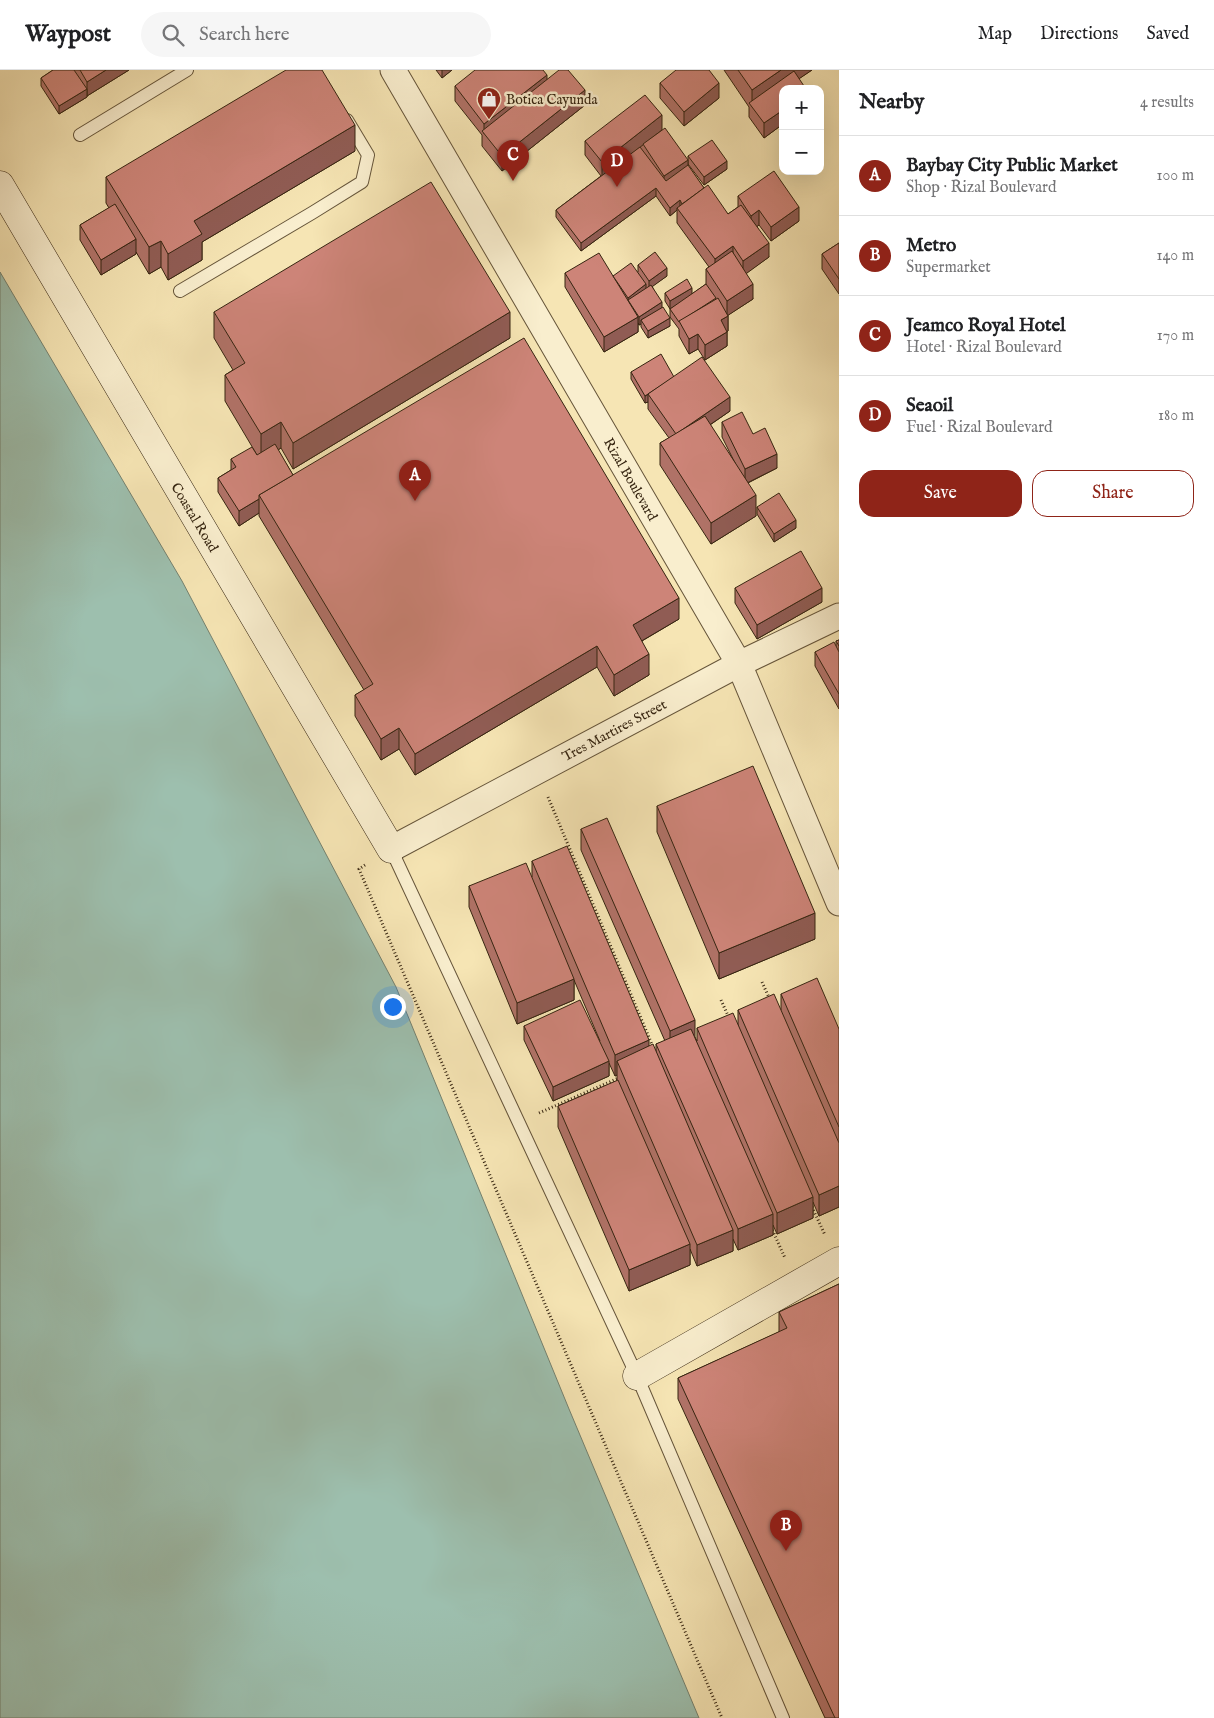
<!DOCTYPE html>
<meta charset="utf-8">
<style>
body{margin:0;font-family:"IM FELL English",serif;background:#f6f6f6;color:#202124}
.controls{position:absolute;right:15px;top:15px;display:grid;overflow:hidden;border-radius:10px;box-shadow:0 5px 20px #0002}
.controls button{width:45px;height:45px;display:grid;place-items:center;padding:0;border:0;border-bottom:1px solid #e0e0e0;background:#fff;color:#202124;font:25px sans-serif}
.you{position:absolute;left:392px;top:936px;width:18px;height:18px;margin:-12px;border:4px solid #fff;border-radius:50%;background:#1a73e8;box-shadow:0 0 0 8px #1a73e833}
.badge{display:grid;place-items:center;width:32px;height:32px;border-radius:50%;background:#8f2418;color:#fff;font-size:16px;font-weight:700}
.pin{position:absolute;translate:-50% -41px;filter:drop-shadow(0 1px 2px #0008)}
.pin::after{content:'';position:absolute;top:26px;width:18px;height:15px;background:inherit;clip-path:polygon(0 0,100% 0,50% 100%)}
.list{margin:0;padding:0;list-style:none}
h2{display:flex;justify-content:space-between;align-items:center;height:65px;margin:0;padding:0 20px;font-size:21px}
h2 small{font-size:16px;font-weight:400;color:#757577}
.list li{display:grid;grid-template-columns:32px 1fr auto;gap:15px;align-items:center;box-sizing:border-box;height:80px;padding:0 20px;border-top:1px solid #e0e0e0}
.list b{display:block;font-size:19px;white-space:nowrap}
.list p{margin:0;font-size:16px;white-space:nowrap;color:#757577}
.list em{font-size:16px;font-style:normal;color:#757577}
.actions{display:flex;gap:10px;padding:15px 20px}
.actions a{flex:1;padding:11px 0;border:1px solid #8f2418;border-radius:15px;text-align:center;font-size:18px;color:#8f2418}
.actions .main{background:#8f2418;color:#fff}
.icon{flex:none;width:28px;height:28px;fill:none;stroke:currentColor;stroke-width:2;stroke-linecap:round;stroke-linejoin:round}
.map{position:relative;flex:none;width:839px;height:1648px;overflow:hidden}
header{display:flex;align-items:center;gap:30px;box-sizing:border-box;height:70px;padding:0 25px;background:#fff;border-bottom:1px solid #e0e0e0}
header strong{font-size:24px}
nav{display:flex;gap:28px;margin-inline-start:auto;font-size:18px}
.search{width:350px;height:45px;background:#f6f6f6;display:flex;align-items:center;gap:12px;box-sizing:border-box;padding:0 18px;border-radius:28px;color:#757577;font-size:19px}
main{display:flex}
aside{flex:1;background:#fff}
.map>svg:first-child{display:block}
.water{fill:#9dbfae;stroke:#74816f}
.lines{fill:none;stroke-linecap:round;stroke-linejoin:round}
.lane-casing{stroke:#66553a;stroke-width:14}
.street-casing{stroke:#66553a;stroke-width:27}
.secondary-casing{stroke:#362511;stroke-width:29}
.path{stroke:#362511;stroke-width:3;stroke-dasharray:1 2.5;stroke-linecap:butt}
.lane{stroke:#f9eece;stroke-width:12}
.street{stroke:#f9eece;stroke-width:25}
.secondary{stroke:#f9eece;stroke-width:28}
.wall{fill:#b07267;stroke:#362511}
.shaded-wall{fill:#905c54;stroke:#362511}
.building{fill:#cd8478;stroke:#362511}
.labels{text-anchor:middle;stroke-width:5;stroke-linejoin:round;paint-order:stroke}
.poi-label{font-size:14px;fill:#362511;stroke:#f9eece;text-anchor:start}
.street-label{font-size:14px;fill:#362511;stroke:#f9eece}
</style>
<header>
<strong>Waypost</strong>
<div class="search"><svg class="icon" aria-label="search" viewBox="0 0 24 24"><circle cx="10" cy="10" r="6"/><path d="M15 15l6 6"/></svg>Search here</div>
<nav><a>Map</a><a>Directions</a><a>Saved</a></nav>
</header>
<main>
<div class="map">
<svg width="839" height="1648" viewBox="0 0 839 1648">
<rect width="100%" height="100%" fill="#f6e5b4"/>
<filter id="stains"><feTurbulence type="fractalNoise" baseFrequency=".004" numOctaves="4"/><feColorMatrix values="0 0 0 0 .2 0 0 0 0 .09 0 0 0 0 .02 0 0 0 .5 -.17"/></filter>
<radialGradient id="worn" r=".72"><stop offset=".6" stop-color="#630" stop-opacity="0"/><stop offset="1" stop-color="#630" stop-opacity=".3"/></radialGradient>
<!-- water -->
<polygon class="water" points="0,202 182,511 396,917 569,1339 699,1648 0,1648"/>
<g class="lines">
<!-- lane casing -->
<g class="lane-casing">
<g id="lane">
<polyline points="80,65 187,0"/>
<polyline points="180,221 312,143 362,112 368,85 347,50"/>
<polyline points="391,779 637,1306 783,1648"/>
</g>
</g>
<!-- street casing -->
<g class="street-casing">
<g id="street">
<polyline points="393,0 739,594 839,833"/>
<polyline points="391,779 739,594 839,546"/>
</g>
</g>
<!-- secondary casing -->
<g class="secondary-casing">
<g id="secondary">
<polyline points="0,115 391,779"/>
<polyline points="637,1306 839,1191"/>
</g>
</g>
<!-- path -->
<g class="path">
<polyline points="548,727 653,977"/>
<polyline points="365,795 359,799 722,1648"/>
<polyline points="762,912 770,930"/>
<polyline points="721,930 729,948"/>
<polyline points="539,1043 621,1007"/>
<polyline points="812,1137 825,1165"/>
<polyline points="771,1157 785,1188"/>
</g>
<!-- lane -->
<use href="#lane" class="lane"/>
<!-- street -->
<use href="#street" class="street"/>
<!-- secondary -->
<use href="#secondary" class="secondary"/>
</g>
<!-- wall -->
<g class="wall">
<polygon points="53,0 129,0 87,26 87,27 59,44 41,16 41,8"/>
<polygon points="436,0 452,0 442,8"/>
<polygon points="724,0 812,0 783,19 783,54 764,68 749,47 749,37"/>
<polygon points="547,9 585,35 502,101 482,76 482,65 455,31 455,16"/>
<polygon points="660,13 719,28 684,56 660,28"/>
<polygon points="662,60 704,118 728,144 738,137 738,126 799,151 771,171 759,155 757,156 769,187 746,203 753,229 728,245 728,261 727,262 727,276 705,290 698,279 689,284 679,266 679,259 670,247 670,239 665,231 665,223 692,224 706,214 706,199 709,197 677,153 677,140 670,146 656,126 581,181 556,147 556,140 601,106 585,85 585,71"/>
<polygon points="355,81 202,172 202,190 168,210 161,197 149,204 136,182 136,184 101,205 80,170 80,155 109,138 106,133 106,107"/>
<polygon points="688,86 727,99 704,115 688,94"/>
<polygon points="839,173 839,224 822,199 822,184"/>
<polygon points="638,195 667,206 652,216 670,256 648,268 641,257 641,254 639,255 638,253 638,262 604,282 565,217 565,203 613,206 638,202"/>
<polygon points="214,242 510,268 293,399 281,378 278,380 293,405 679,549 642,571 649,605 614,626 597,597 415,705 399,679 381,690 355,646 355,625 364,620 259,446 259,443 239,456 218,422 218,408 231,400 231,389 257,385 225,331 225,305 233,300 214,268"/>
<polygon points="631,302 674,307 730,341 710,355 735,393 722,367 722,352 753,364 777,398 748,413 756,446 711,474 660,395 660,373 669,368 648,339 648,332 645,333 631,309"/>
<polygon points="757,437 796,458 774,472 757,444"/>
<polygon points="735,518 822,532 757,569 735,533"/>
<polygon points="839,570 839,639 815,596 815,582 836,577 836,571"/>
<polygon points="657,736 815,869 719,909 657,762"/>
<polygon points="581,759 697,971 697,958 738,955 738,940 781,940 781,924 839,959 839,1137 819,1146 813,1132 813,1148 777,1164 773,1155 773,1165 738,1180 733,1169 733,1181 697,1196 690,1179 690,1195 629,1221 558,1057 558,1036 617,1011 617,1005 615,1006 609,993 609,1006 553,1031 524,970 524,956 600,971 574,910 574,930 517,954 469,837 469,816 532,807 532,791 649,976 656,982 656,974 665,971 581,780"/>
<polygon points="839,1214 839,1648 825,1648 678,1329 678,1308 779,1262 779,1242"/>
</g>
<!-- shaded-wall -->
<g class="shaded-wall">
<polygon points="106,0 129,0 87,26 87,12"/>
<polygon points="442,0 452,0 442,8"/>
<polygon points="781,0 812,0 784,19 752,36 752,20"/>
<polygon points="547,5 547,20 484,64 484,54"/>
<polygon points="719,13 719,28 684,56 684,42"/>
<polygon points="87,19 87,27 59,44 59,36"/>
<polygon points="585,20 585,35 502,101 502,86"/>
<polygon points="783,40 783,54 764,68 764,53"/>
<polygon points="662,45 662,60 602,107 602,92"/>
<polygon points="355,55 355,81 202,172 202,190 168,210 168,184 194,151"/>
<polygon points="688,90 688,98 664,113 664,106"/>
<polygon points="727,91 727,99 704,115 704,107"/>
<polygon points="656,118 656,126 581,181 581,173"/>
<polygon points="680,130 680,138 677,138 677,140 670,146 670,138"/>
<polygon points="799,137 799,151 771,171 771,157"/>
<polygon points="759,140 759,155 751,161 751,146"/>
<polygon points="136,169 136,184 101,205 101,190"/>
<polygon points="161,171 161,197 149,204 149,177"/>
<polygon points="769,173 769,187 743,206 743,191"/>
<polygon points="733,176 733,191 715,204 715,189"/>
<polygon points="667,198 667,206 649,219 649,211"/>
<polygon points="646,214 646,222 628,235 628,228"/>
<polygon points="753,214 753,229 727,246 727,231"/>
<polygon points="692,218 692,226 670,239 670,231"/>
<polygon points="662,232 662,240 641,250 641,254 639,255 639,247"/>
<polygon points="510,242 510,268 293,399 293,373"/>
<polygon points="728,246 728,261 721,265 721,250"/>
<polygon points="638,247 638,262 604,282 604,267"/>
<polygon points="670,248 670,256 648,268 648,261"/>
<polygon points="727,262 727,276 705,290 705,275"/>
<polygon points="698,264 698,279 689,284 689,269"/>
<polygon points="675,309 648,324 648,332 645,333 645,326"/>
<polygon points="730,327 730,341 676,378 676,364"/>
<polygon points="281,352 281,378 261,390 261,364"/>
<polygon points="777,384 777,398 745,414 745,399"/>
<polygon points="756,425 756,446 711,474 711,453"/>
<polygon points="259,429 259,443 239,456 239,441"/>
<polygon points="796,450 796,458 774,472 774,464"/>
<polygon points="822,518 822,532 757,569 757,555"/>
<polygon points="679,528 679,549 633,576 633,555"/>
<polygon points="597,576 597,597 415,705 415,684"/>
<polygon points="649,584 649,605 614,626 614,605"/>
<polygon points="399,658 399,679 381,690 381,669"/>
<polygon points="815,843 815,869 719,909 719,883"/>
<polygon points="574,909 574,930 517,954 517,933"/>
<polygon points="695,950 695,971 670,982 670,961"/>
<polygon points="649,970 649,991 617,991 617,1005 615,1006 615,985"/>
<polygon points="609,991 609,1006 553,1031 553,1017"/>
<polygon points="839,1116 839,1137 819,1146 819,1125"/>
<polygon points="813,1127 813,1148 777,1164 777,1143"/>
<polygon points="773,1144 773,1165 738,1180 738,1159"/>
<polygon points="733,1160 733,1181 697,1196 697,1175"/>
<polygon points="690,1174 690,1195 629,1221 629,1200"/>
</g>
<!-- building -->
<g class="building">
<polygon points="53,0 74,0 87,19 59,36 41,8"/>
<polygon points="80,0 106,0 87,12"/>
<polygon points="286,0 322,0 355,55 194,151 202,164 168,184 161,171 149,177 106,107"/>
<polygon points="475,0 543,0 547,5 484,54 455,16"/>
<polygon points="559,0 568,0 585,20 502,86 482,61"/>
<polygon points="676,0 709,0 719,13 684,42 660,13"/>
<polygon points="738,0 781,0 752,20"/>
<polygon points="794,1 806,19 783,19 783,40 764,53 749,33"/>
<polygon points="645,25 662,45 602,92 585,71"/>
<polygon points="665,58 688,90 664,106 643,74"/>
<polygon points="712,70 727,91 704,107 688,86"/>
<polygon points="640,77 666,111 688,95 704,118 682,134 680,130 670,138 656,118 581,173 556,140"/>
<polygon points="774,101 799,137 771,157 759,140 751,146 738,126"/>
<polygon points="431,112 510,242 293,373 281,352 261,364 225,305 245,293 214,242"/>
<polygon points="708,115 728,144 741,135 769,173 743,191 733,176 715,189 677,138"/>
<polygon points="115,134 136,169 101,190 80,155"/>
<polygon points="839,173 839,209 822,184"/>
<polygon points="732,181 753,214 727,231 706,199"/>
<polygon points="655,182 667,198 649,211 638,195"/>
<polygon points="599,183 638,247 604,267 565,203"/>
<polygon points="631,193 646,214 628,228 613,206"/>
<polygon points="687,209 692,218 670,231 665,223"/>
<polygon points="706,214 716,228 679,252 670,239"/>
<polygon points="651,215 662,232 639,247 628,230"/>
<polygon points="718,228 728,246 721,250 727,262 705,275 698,264 689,269 679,251"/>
<polygon points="663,237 670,248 648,261 641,250"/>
<polygon points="524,268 679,528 633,555 649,584 614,605 597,576 415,684 399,658 381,669 355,625 373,614 259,425"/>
<polygon points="661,284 674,307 645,326 631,302"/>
<polygon points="702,287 730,327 676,364 648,324"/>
<polygon points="742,342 753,364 765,358 777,384 745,399 722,352"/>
<polygon points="705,346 756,425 711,453 660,373"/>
<polygon points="275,374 293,405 259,425 259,429 239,441 218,408 236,397 231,389 252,377 257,385"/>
<polygon points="779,423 796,450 774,464 757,437"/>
<polygon points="801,481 822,518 757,555 735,518"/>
<polygon points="839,570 839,576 836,571"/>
<polygon points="834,572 839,582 839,624 815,582"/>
<polygon points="753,696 815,843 719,883 657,736"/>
<polygon points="607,748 695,950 670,961 581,759"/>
<polygon points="567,776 649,970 615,985 532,791"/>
<polygon points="526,793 574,909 517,933 469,816"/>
<polygon points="817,908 839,959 839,1057 781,924"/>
<polygon points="774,924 839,1073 839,1116 819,1125 738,940"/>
<polygon points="580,930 609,991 553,1017 524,956"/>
<polygon points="733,943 813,1127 777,1143 697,958"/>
<polygon points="691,959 773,1144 738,1159 656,974"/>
<polygon points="653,974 733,1160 697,1175 617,991"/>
<polygon points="618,1010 690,1174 629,1200 558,1036"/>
<polygon points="839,1214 839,1648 835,1648 678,1308 787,1258 779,1242"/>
</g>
<!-- icons -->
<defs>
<g id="shop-pin" transform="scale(1.25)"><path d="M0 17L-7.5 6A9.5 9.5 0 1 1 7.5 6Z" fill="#8f2418" stroke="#f9eece"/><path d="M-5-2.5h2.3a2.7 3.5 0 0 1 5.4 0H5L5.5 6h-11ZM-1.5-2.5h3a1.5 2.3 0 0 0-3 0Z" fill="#fff"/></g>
</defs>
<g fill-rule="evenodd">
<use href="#shop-pin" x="489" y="29"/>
</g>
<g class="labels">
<!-- poi labels -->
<g class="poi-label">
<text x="506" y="34">Botica Cayunda</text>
</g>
<!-- street labels -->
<g class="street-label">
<text transform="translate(631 409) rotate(60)" y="5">Rizal Boulevard</text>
<text transform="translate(195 447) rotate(59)" y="5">Coastal Road</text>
<text transform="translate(614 660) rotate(-28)" y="5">Tres Martires Street</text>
</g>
</g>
<rect width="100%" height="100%" filter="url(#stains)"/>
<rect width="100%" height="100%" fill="url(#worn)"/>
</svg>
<div class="controls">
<button>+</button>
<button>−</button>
</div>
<div class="you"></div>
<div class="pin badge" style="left:415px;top:431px">A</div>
<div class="pin badge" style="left:786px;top:1481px">B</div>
<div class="pin badge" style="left:513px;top:111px">C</div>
<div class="pin badge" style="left:617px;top:117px">D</div>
</div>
<aside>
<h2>Nearby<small>4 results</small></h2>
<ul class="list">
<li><span class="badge">A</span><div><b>Baybay City Public Market</b><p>Shop · Rizal Boulevard</p></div><em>100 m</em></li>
<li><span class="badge">B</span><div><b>Metro</b><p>Supermarket</p></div><em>140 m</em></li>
<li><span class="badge">C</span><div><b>Jeamco Royal Hotel</b><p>Hotel · Rizal Boulevard</p></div><em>170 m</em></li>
<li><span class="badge">D</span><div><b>Seaoil</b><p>Fuel · Rizal Boulevard</p></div><em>180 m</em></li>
</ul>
<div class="actions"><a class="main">Save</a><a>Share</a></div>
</aside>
</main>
